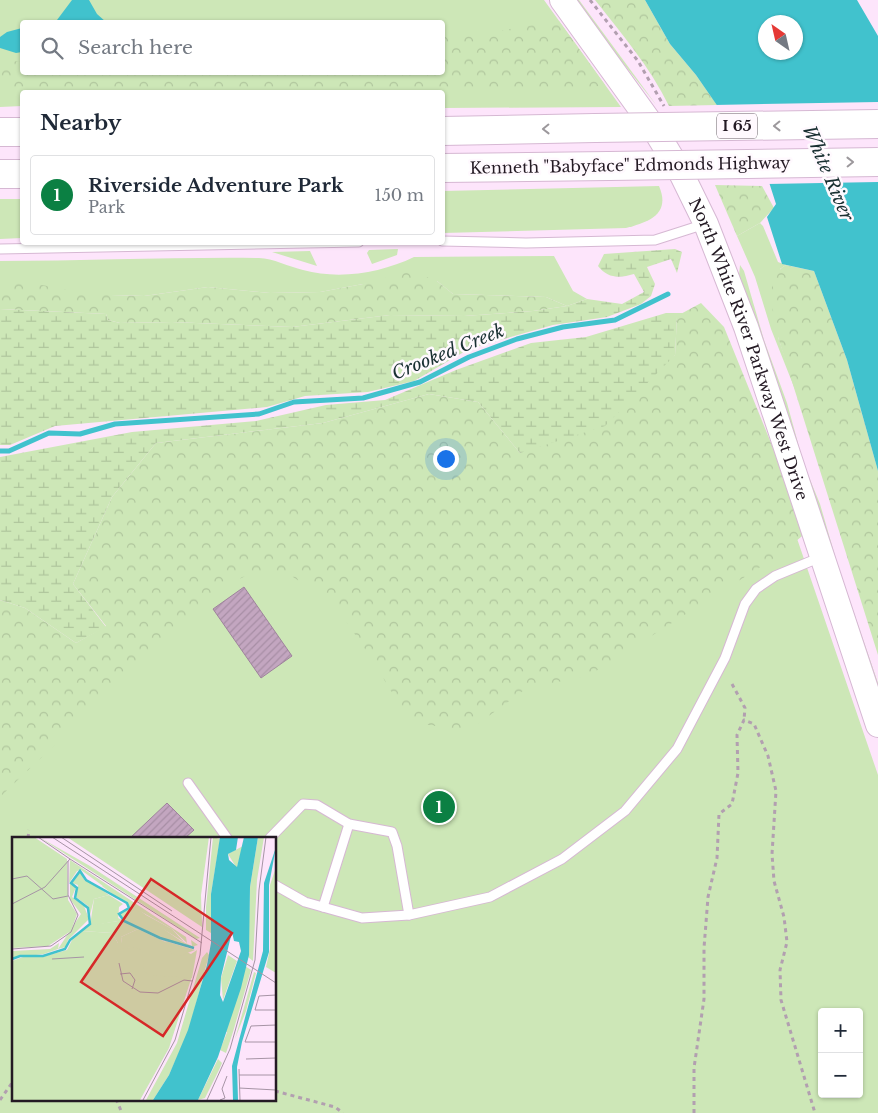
<!DOCTYPE html>
<meta charset="utf-8">
<style>
body{margin:0;font-family:"Libre Baskerville",serif;background:#f2f2f3;color:#1f2937}
.controls{position:absolute;right:15px;bottom:15px;display:grid;overflow:hidden;border-radius:5px;box-shadow:0 1px 4px #0004}
.controls button{width:45px;height:45px;display:grid;place-items:center;padding:0;border:0;border-bottom:1px solid #e0e1e3;background:#fff;color:#1f2937;font:25px sans-serif}
.compass{position:absolute;left:758px;top:15px;width:45px;height:45px;border-radius:50%;background:#fff;box-shadow:0 1px 4px #0004;rotate:326deg}
.you{position:absolute;left:445px;top:458px;width:18px;height:18px;margin:-12px;border:4px solid #fff;border-radius:50%;background:#1a73e8;box-shadow:0 0 0 8px #1a73e833}
.badge{display:grid;place-items:center;width:32px;height:32px;border-radius:50%;background:#0b8043;color:#fff;font-size:16px;font-weight:700}
.pin{position:absolute;translate:-50% -50%;border:2px solid #fff;box-shadow:0 1px 5px #0006}
.list{margin:0;padding:0;list-style:none}
h2{display:flex;justify-content:space-between;align-items:center;height:65px;margin:0;padding:0 20px;font-size:21px}
h2 small{font-size:16px;font-weight:400;color:#747a83}
.list li{display:grid;grid-template-columns:32px 1fr auto;gap:15px;align-items:center;box-sizing:border-box;height:80px;margin:0 10px 10px;padding:0 10px;border:1px solid #e0e1e3;border-radius:5px}
.list b{display:block;font-size:19px;white-space:nowrap}
.list p{margin:0;font-size:16px;white-space:nowrap;color:#747a83}
.list em{font-size:16px;font-style:normal;color:#747a83}
.icon{flex:none;width:28px;height:28px;fill:none;stroke:currentColor;stroke-width:2;stroke-linecap:round;stroke-linejoin:round}
.map{position:relative;flex:none;width:878px;height:1113px;overflow:hidden}
.search{position:absolute;background:#fff;box-shadow:0 1px 4px #0004;left:20px;top:20px;width:425px;height:55px;display:flex;align-items:center;gap:12px;box-sizing:border-box;padding:0 18px;border-radius:5px;color:#747a83;font-size:19px}
.panel{position:absolute;background:#fff;box-shadow:0 1px 4px #0004;left:20px;top:90px;width:425px;height:155px;border-radius:5px}
.map>svg:first-child{display:block}
.green{fill:#cde7b7;fill-rule:evenodd}
.forest{fill:url(#forest-crowns)}
.wetland{fill:url(#wetland-marsh)}
.water{fill:#41c2cd;fill-rule:evenodd}
.pier{fill:#fde5fb}
.lines{fill:none;stroke-linecap:round;stroke-linejoin:round}
.stream{stroke:#41c2cd;stroke-width:5}
.building{fill:url(#building-hatch);stroke:#9e829c}
.lane-casing{stroke:#d6b8d3;stroke-width:11}
.secondary-casing{stroke:#d6b8d3;stroke-width:26}
.highway-casing{stroke:#d6b8d3;stroke-width:30}
.path{stroke:#b29fb0;stroke-width:3;stroke-dasharray:4 4;stroke-linecap:butt}
.lane{stroke:#fff;stroke-width:9}
.secondary{stroke:#fff;stroke-width:24}
.highway{stroke:#fff;stroke-width:28}
.highway-bridge-casing{stroke:#d6b8d3;stroke-width:30;stroke-linecap:butt}
.highway-bridge{stroke:#fff;stroke-width:28}
.oneway{stroke:#9c989c}
.labels{text-anchor:middle;stroke-width:5;stroke-linejoin:round;paint-order:stroke}
.shield{fill:#fff9fe;stroke:#665d65;stroke-width:1}
.shield-label{font-size:15px;font-weight:bold;fill:#241a24}
.street-label{font-size:16px;fill:#241a24;stroke:#fff9fe}
.water-label{font-size:18px;font-style:italic;fill:#1a3032;stroke:#fff9fe}
.inset-river{fill:none;stroke:#41c2cd;stroke-width:2.5}
.inset-road{fill:none;stroke:#a694a5;stroke-width:1}
.view{fill:#d62828;fill-opacity:0.15;stroke:#d62828;stroke-width:2.5}
.inset-edge{fill:none;stroke:#241a24;stroke-width:2.5}
</style>
<div class="map">
<svg width="878" height="1113" viewBox="0 0 878 1113">
<defs>
<pattern id="forest-crowns" width="20" height="18" patternUnits="userSpaceOnUse" patternTransform="scale(1.25)"><rect width="20" height="18" fill="#cde7b7"/><path d="M2 6a3 3 0 1 1 6 0M12 15a3 3 0 1 1 6 0" fill="none" stroke="#b0c69d"/></pattern>
<pattern id="wetland-marsh" width="20" height="14" patternUnits="userSpaceOnUse" patternTransform="scale(1.25)"><rect width="20" height="14" fill="#cde7b7"/><path d="M1 5h8M5 5V1M11 12h8M15 12V8" fill="none" stroke="#b0c69d"/></pattern>
<pattern id="building-hatch" width="6" height="6" patternUnits="userSpaceOnUse" patternTransform="scale(1.25)"><rect width="6" height="6" fill="#c3a6c0"/><path d="M-1 1l2-2M0 6l6-6M5 7l2-2" fill="none" stroke="#a78ea5"/></pattern>
</defs>
<rect width="100%" height="100%" fill="#fde5fb"/>
<!-- green -->
<g class="green">
<path d="M0 0H544L621 107 443 108 442 92H22V106L0 107ZM22 22H442V72H22Z"/>
<polygon points="573,0 579,0 657,106"/>
<path d="M659 186C671 214 649 222 626 228L443 233V191Z"/>
<polygon points="0,199 22,199 22,238 0,239"/>
<polygon points="760,223 763,226 778,262 786,265 780,269 778,337 800,402 771,329 755,277 737,236"/>
<polygon points="398,249 397,255 372,264 367,253 369,250"/>
<polygon points="310,251 317,266 272,252"/>
<path d="M554 256 573 291 587 299 567 306 546 297 453 294 437 281 363 284 320 292 270 293 208 287 144 296 111 295 0 309V261C86 261 173 257 259 258 273 258 289 267 303 270 339 280 381 273 414 257Z"/>
<polygon points="740,265 744,271 764,340 787,403 804,465 820,504 838,566 878,683 878,692 739,276"/>
<path d="M791 521 878 775V1113H0V758L257 552ZM14 838H275V1099H14ZM822 1012H859V1094H822Z"/>
</g>
<!-- forest -->
<g class="forest">
<path d="M595 0H645L670 44 696 75 717 105 669 106C650 67 622 34 595 0Z"/>
<polygon points="559,21 605,85 575,90 426,92 0,91 0,62 22,61 22,72 442,72 443,34 497,31"/>
<polygon points="715,185 762,186 774,208 760,223 737,236"/>
<path d="M786 265 814 271 847 360 878 471V655L778 337C774 316 762 278 786 265Z"/>
<polygon points="411,271 437,281 453,294 546,297 567,306 533,311 464,316 390,315 292,327 172,322 120,323 108,320 106,314 0,309 0,281 14,280 81,292 111,295 144,296 208,287 270,293 320,292 363,284"/>
<polygon points="701,303 724,327 807,532 778,556 588,676 527,688 468,731 409,722 375,664 335,605 287,573 252,573 218,589 0,797 0,600 25,608 76,643 106,626 73,584 112,497 156,443 323,423 429,394 478,402 520,453 675,355 677,316"/>
</g>
<!-- wetland -->
<g class="wetland">
<path d="M675 249 682 252 677 273 671 259 647 267 655 284 651 296 641 304 607 317 553 325 469 349 414 381 368 392 305 396 267 407 55 426 10 445H0V309L106 314 108 320 120 323 172 322 292 327 390 315 464 316 533 311 567 306 587 299 622 304 644 292 634 274C620 278 608 279 598 266L604 254Z"/>
<polygon points="666,313 684,313 677,317 675,355 605,426 520,453 478,402 429,394 323,423 156,443 112,497 73,584 106,627 76,643 25,608 0,600 0,457 132,432 256,421 326,405 385,400 456,370 531,343 586,337"/>
</g>
<!-- water -->
<g class="water">
<polygon points="72,0 89,0 97,14 106,22 40,22 57,20"/>
<path d="M645 0H857L878 36V471L847 360 814 271 782 264 767 217 776 204 768 179 696 75 670 44ZM766 22H796V52H766Z"/>
<polygon points="22,28 22,52 16,53 0,48 0,37 7,32"/>
</g>
<!-- pier -->
<polygon class="pier" points="878,102 878,182 767,184 714,105"/>
<g class="lines">
<!-- stream -->
<polyline class="stream" points="0,451 9,451 49,433 80,434 115,424 259,414 294,402 363,398 420,382 469,357 517,339 563,327 615,320 668,294"/>
</g>
<!-- building -->
<g class="building">
<polygon points="244,587 292,656 261,678 213,609"/>
<polygon points="167,803 194,830 185,838 130,838"/>
</g>
<g class="lines">
<!-- lane casing -->
<g class="lane-casing">
<g id="lane">
<polyline points="442,241 526,243 655,240 705,224"/>
<polyline points="0,249 359,242"/>
<polyline points="188,783 227,838"/>
<polyline points="270,838 303,804 317,805 349,824 392,832 397,846 409,915"/>
<polyline points="275,885 305,902 362,918 409,915 490,897 562,859 625,811 677,749 725,658 745,604 756,589 775,576 821,557"/>
<polyline points="323,907 349,824"/>
</g>
</g>
<!-- secondary casing -->
<g class="secondary-casing">
<g id="secondary">
<path id="s1" d="M562 0 652 125 682 175 706 224 746 327 878 725"/>
</g>
</g>
<!-- highway casing -->
<g class="highway-casing">
<g id="highway">
<polyline points="442,131 595,128"/>
<polyline points="0,132 22,132"/>
<polyline points="442,168 609,166"/>
<polyline points="0,174 22,174"/>
</g>
</g>
<!-- path -->
<g class="path">
<polyline points="590,0 638,61 664,106"/>
<polyline points="732,684 745,708 744,720"/>
<polyline points="28,838 29,830"/>
<polyline points="275,1091 335,1107 343,1113"/>
<polyline points="116,1099 122,1113"/>
<polyline points="0,1100 14,1080"/>
<polyline points="694,1113 694,1068 704,999 704,948 708,897 717,858 719,814 732,804 738,773 737,735 744,720 754,724 768,756 776,791 772,854 774,881 784,917 787,942 780,970 781,1000 815,1113"/>
</g>
<!-- lane -->
<use href="#lane" class="lane"/>
<!-- secondary -->
<use href="#secondary" class="secondary"/>
<!-- highway -->
<use href="#highway" class="highway"/>
<!-- highway-bridge casing -->
<g class="highway-bridge-casing">
<g id="highway-bridge">
<polyline points="595,128 878,124"/>
<polyline points="609,166 878,162"/>
</g>
</g>
<!-- highway-bridge -->
<use href="#highway-bridge" class="highway-bridge"/>
</g>
<!-- one-way arrows -->
<defs><path id="oneway-chevron" d="M-2-3.5L2.5 0L-2 3.5" fill="none" stroke-width="1.6" stroke-linecap="round" stroke-linejoin="round" transform="scale(1.25)"/></defs>
<g class="oneway">
<use href="#oneway-chevron" transform="translate(777 126) rotate(179)"/>
<use href="#oneway-chevron" transform="translate(546 129) rotate(179)"/>
<use href="#oneway-chevron" transform="translate(850 162) rotate(-1)"/>
</g>
<g class="labels">
<!-- shield labels -->
<rect class="shield" x="717" y="113.5" width="40" height="25" rx="4"/>
<g class="shield-label">
<text x="737" y="131">I 65</text>
</g>
<!-- street labels -->
<g class="street-label">
<text transform="translate(630 165) rotate(-1)" y="6">Kenneth "Babyface" Edmonds Highway</text>
<text dy="6" stroke="none"><textPath href="#s1" startOffset="399">North White River Parkway West Drive</textPath></text>
</g>
<!-- water labels -->
<g class="water-label">
<text transform="translate(828 173) rotate(67)" y="6">White River</text>
<text transform="translate(448 352) rotate(-22)" y="6">Crooked Creek</text>
</g>
</g>
<!-- overview -->
<g transform="translate(12 837)">
<rect width="264" height="264" fill="#fde5fb"/>
<path d="M0 0H22L55 22 56 63 65 77 59 94 36 109 0 111ZM27 0 78 29 188 101 184 102ZM55 0H197L189 58 190 90ZM231 9 225 30H224L216 17ZM58 23 174 100 175 106 160 92 117 68 69 33 65 34 57 46ZM128 109 180 139 157 211 128 263H0V127L50 117ZM216 193 221 195 214 216 208 213Z" fill="#cde7b7"/>
<path d="M60 0H96L99 5 96 15 102 27 189 78 190 87ZM201 0 208 2 199 57V96L194 93V70ZM246 0H252L245 43 241 124 236 120 238 50ZM264 30V136L254 130 258 112V48ZM93 47 134 78 160 92 172 105 130 79 90 49ZM97 58 111 67 107 70 106 84 78 89 82 62ZM126 92 179 117 185 113 180 141 137 138 132 134 130 113 122 110 73 118H51L0 129V124L11 120H30L55 113 61 101 70 94 100 96 106 106H110L109 100ZM47 106 46 112 32 117 0 121V114L38 112ZM195 115 197 118 177 193 157 238 141 263H134L165 206 190 121ZM216 118 225 124 211 163 209 141ZM233 129 239 133 221 195H214ZM242 135 244 136 234 174 223 202ZM206 222 210 226 207 233 193 261 186 263Z" fill="#cde7b7"/>
<path d="M68 35 73 44 79 45 97 58 82 62 78 78 76 69 64 60 66 48 60 46ZM58 45 64 50 60 60 72 69 77 82 56 103 54 110 46 112 69 77 58 62ZM117 68 169 104 180 109 179 103 186 108 179 110 154 103 112 83 108 77 118 71ZM106 81 150 103 183 113 168 119 159 116 154 105 126 92 109 100 110 106H106L100 96 70 94 61 101 73 91 79 88 106 84Z" fill="#cde7b7"/>
<path d="M208 0H226L224 13 216 17 217 23 225 30 232 0H246L238 50 237 118 229 151 206 220 186 263H141L157 238 176 193 195 128 199 106V57ZM220 95 222 104 227 105 229 114 211 165 208 158 209 140ZM264 10 257 48V115L230 205 225 230 226 263H221L220 229 251 114 252 46Z" fill="#41c2cd" fill-rule="evenodd"/>
<path class="inset-river" d="M0 122 8 119H31L53 112 58 103 78 87 76 71 63 61 65 51 59 46 68 34 74 43 115 66 117 71 107 77 112 84 148 101 182 111"/>
<path class="inset-road" d="M40 0 264 146M49 0 160 74M58 22 190 106M0 42 15 39 41 62 56 59M0 67 33 50 58 22 26 0M0 112 39 109 59 95 66 78 56 58V24M40 122 72 120M107 126 111 144 128 155 146 156 172 143 180 144M108 137 118 136 123 143 120 152M264 158 247 159 243 173H264M264 188 239 189 233 205H264M234 222 264 221M227 232 228 263M227 238H264M227 251 264 253M131 263 163 203 188 118 199 0M195 263 218 212 243 123 247 53 254 0M208 263 213 261 210 252 215 239"/>
<path class="view" d="M139 42 220 96 151 199 69 145Z"/>
<rect width="264" height="264" class="inset-edge"/>
</g>
</svg>
<div class="controls">
<button>+</button>
<button>−</button>
</div>
<svg class="compass" viewBox="-18 -18 36 36"><path d="M0-13l5 13h-10z" fill="#e53935"/><path d="M0 13l5-13h-10z" fill="#747a83"/></svg>
<div class="you"></div>
<div class="pin badge" style="left:439px;top:807px">1</div>
<div class="search"><svg class="icon" aria-label="search" viewBox="0 0 24 24"><circle cx="10" cy="10" r="6"/><path d="M15 15l6 6"/></svg>Search here</div>
<section class="panel">
<h2>Nearby<small></small></h2>
<ul class="list">
<li><span class="badge">1</span><div><b>Riverside Adventure Park</b><p>Park</p></div><em>150 m</em></li>
</ul>
</section>
</div>
